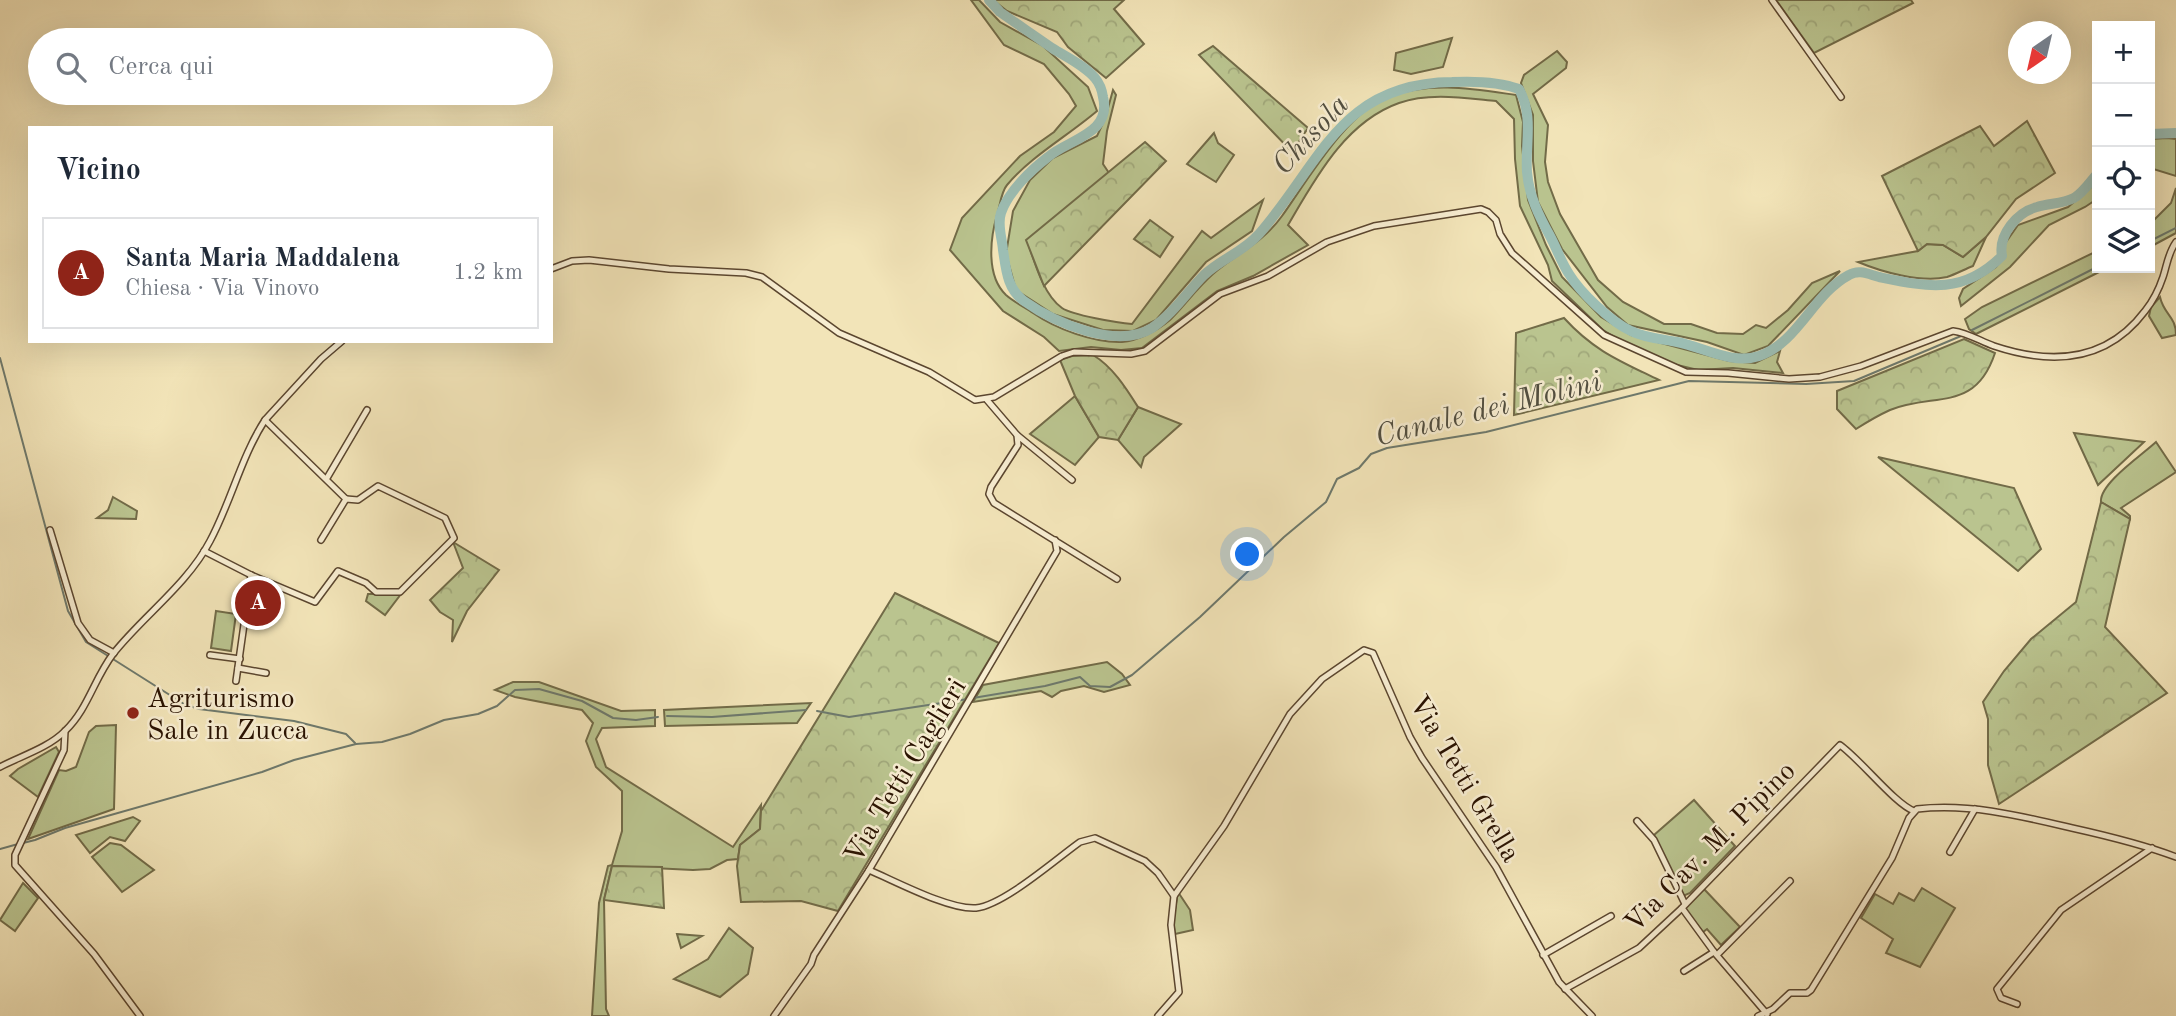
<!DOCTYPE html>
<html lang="it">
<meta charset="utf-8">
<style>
body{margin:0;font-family:"Old Standard TT",serif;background:#f6f6f7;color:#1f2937}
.controls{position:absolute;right:21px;top:21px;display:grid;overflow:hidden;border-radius:0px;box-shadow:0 7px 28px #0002}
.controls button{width:63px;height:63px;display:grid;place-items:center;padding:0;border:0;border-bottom:2px solid #e0e1e3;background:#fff;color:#1f2937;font:35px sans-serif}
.compass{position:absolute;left:2008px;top:21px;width:63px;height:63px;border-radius:50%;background:#fff;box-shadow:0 7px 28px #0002;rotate:214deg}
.you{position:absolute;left:1248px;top:555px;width:24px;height:24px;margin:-18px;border:5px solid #fff;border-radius:50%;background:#1a73e8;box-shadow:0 0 0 10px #1a73e833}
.badge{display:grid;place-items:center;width:46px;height:46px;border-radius:50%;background:#8f2418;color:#fff;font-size:23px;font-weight:700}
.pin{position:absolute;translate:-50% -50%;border:4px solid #fff;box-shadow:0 2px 7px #0006}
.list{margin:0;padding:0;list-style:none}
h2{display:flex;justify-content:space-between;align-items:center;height:91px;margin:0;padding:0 28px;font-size:30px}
h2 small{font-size:23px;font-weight:400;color:#747a83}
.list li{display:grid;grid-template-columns:46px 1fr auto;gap:21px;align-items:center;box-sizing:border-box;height:112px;margin:0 14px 14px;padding:0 14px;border:2px solid #e0e1e3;border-radius:0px}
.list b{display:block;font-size:26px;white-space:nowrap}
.list p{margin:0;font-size:23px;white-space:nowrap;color:#747a83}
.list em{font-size:23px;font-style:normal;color:#747a83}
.icon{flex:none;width:38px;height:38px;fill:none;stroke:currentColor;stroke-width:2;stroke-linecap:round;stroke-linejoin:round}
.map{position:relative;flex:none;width:2176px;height:1016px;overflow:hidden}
.search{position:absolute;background:#fff;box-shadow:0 7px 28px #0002;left:28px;top:28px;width:525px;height:77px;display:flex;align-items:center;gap:18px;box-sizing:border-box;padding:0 24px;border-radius:38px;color:#747a83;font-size:26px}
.panel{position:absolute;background:#fff;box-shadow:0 7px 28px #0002;left:28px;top:126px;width:525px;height:217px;border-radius:0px}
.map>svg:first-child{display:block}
.grass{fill:#bac48f;stroke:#726b48;stroke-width:2}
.forest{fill:url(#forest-crowns);stroke:#726b48;stroke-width:2}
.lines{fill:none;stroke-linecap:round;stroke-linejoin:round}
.stream{stroke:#6e796c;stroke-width:2}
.river{stroke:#9cbeb4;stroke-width:10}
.minor-casing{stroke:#5b462f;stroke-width:8}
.minor{stroke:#f7edd1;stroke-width:5}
.poi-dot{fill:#8f2418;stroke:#f7edd1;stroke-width:2.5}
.labels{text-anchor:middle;stroke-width:5;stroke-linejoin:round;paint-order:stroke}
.poi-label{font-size:28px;fill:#291201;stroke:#f7edd1;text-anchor:start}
.street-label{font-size:28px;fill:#291201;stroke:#f7edd1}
.water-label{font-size:30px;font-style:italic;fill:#514e40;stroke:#f7edd1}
</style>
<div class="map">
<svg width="2176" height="1016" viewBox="0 0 2176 1016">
<defs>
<pattern id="forest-crowns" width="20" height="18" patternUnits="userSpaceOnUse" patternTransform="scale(1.75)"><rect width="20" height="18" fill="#bac48f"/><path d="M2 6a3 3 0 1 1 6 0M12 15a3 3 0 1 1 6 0" fill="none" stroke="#a0a77a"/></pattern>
</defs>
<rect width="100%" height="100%" fill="#f2e4b8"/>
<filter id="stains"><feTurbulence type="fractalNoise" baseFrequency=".00286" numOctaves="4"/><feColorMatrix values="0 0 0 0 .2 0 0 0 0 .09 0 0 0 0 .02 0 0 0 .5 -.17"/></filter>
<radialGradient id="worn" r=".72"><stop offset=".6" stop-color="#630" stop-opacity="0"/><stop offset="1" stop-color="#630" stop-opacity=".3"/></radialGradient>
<!-- grass -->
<g class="grass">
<path d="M971 0H979L1000 22 1043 46 1088 87 1097 111C1069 135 1030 157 1007 185 1001 192 1000 206 997 215 990 239 986 276 1006 295 1014 302 1024 307 1033 313 1056 329 1094 343 1122 342 1138 341 1158 330 1170 320 1185 305 1197 288 1213 274 1237 253 1262 244 1282 216 1307 181 1348 110 1390 96 1431 81 1474 89 1516 95L1523 122 1522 146 1528 200 1546 245 1562 277 1601 317 1631 335 1729 361 1755 363 1780 351 1777 362 1783 373 1733 368 1698 370 1673 364 1626 344 1603 330 1552 281 1548 265 1520 206 1515 159 1514 119 1496 101C1465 98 1429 92 1399 103 1345 122 1315 179 1288 225L1308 245 1253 276 1217 291 1142 348 1121 350 1091 347 1059 351 1044 337 1003 311 950 250 962 218 1020 156 1054 132 1076 106 1069 94 1044 64 1004 45Z"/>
<polygon points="1452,38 1443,67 1411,74 1394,70 1396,53"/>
<polygon points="1557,51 1567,62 1566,68 1533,94 1548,125 1545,162 1548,182 1560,214 1598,280 1623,302 1664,324 1691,324 1717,333 1743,334 1756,325 1766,328 1788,310 1812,283 1840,271 1768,346 1744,355 1707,342 1628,325 1607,307 1562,249 1538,202 1533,161 1533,115 1521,83 1524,75"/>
<path d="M1113 90 1116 95 1107 131 1103 164 1109 173 1027 240C1034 260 1043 295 1062 308 1072 315 1118 323 1132 324L1202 231 1211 238 1263 200 1252 231 1206 262 1156 320 1133 331 1103 330 1053 314 1016 290 1006 254 1013 211 1030 180 1053 158 1097 136 1105 119Z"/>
<polygon points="1214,133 1218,143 1234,155 1216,182 1187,164"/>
<polygon points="2167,138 2176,139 2176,176 2150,168 2150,139"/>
<polygon points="2097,182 2097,199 2085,207 2049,225 2010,267 1961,306 1959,298 1963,289 1996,267 2004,257 2004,245 2018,225 2068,207"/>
<polygon points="2176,188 2176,233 2150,247 2150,224 2171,203"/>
<path d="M1986 237 1973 266C1965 269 1956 274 1947 277 1921 283 1882 272 1858 262L1918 251 1927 244 1943 245 1963 257Z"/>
<polygon points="2097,251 2097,268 2107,268 1976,334 1969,329 1965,319 1982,307"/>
<path d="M2160 297C2164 315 2176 316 2176 335L2162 338 2149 316 2151 307Z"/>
<polygon points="1075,396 1099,437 1075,465 1030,434"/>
<polygon points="1138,407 1181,424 1144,457 1141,467 1118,440"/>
<path d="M2156 442 2176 472 2121 508 2130 516V519L2101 502C2099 484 2142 455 2156 442Z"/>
<polygon points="113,497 137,511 136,519 97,518 108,510"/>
<polygon points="368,594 401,594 385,615 366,601"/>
<polygon points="216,611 236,614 231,651 211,648"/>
<polygon points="1107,662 1122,674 1130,685 1104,692 1084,686 1061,691 1052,697 1041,691 973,702 983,685"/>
<polygon points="513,682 539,682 621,711 655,710 655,726 602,728 596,739 606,767 733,847 761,805 760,829 740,845 738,859 727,860 710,869 693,870 612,866 604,900 606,1009 609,1016 592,1016 599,903 608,866 612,865 622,831 622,791 596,767 586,741 593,723 582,710 515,697 495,690"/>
<polygon points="811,703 797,723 665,726 664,710"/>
<polygon points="116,725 114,809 28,839 59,770 66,771 76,767 89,732 96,726"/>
<polygon points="56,747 59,752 38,797 10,776 18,769"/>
<polygon points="1694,800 1735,846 1690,893 1683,896 1654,835"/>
<polygon points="133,817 140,821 125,841 110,837 90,853 76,835"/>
<polygon points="110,843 121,845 154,870 122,892 92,857"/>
<polygon points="23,883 38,898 15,931 0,920"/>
<polygon points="1922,888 1955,908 1920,967 1886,953 1893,939 1861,918 1875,894 1893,904 1899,893 1914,901"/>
<polygon points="1704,889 1740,927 1721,945 1707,929 1703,932 1684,908"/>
<polygon points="1178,892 1190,910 1193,930 1175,934 1173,921"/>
<polygon points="729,928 753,948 748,974 720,997 674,979 708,959"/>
<polygon points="677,934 702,936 681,948"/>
</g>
<!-- forest -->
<g class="forest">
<polygon points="993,0 1124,0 1114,9 1144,44 1106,78 1068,47 1057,32 1007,11"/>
<polygon points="1776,0 1911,0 1913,3 1814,53"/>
<polygon points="1213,46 1308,128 1292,152 1199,55"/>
<polygon points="2027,121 2055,173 2016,199 1986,237 1963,257 1943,245 1927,244 1918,251 1882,176 1980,126 1994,146"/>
<polygon points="1145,142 1166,161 1044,286 1026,240"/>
<polygon points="1150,220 1173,237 1160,257 1134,239"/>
<path d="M1564 318C1594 351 1620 361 1659 380L1514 415 1516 333Z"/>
<path d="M1964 339 1995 353C1975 413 1935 392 1890 410 1879 415 1867 422 1856 429L1837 409V391Z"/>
<path d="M1093 355C1113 367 1126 388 1138 407L1118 440 1099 437 1075 396 1060 360 1072 356Z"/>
<polygon points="2074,433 2144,442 2098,485"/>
<polygon points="1878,457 2014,488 2041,549 2018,571"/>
<polygon points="2101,502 2130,519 2105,627 2167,693 1999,804 1988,765 1988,719 1983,702 2004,671 2031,639 2076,602"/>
<polygon points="453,542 499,570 467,611 452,642 453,620 440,612 430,600 463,568"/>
<polygon points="895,593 999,643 838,911 801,901 741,902 737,866 740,845 760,829 761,811"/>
<polygon points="612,866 662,867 664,908 604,900"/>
</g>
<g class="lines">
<!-- stream -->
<g class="stream">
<polyline points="2150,241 2176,228"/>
<polyline points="1972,330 2097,267"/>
<polyline points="0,358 68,611 86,642 184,704 199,709 294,721 346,734 355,743"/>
<polyline points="973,698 1045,686 1080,677 1090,686 1110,687 1132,675 1200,617 1284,537 1326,502 1337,479 1359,468 1371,454 1387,448 1486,432 1689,381 1806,384 1854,381 1961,336"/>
<polyline points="817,711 849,717 968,699"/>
<polyline points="667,716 712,717 806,710"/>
<polyline points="23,843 35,840 65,828 262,772 294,760 356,744 382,742 410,734 444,720 478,714 497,706 515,690 539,689 582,701 613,718 636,720 658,717"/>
<polyline points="0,849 18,844"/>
</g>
<!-- river -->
<g class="river">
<path d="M989 0 1000 12C1017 24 1035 36 1052 48 1066 57 1084 65 1095 78 1100 84 1102 90 1103 97 1112 134 1069 139 1048 157 1031 170 1008 192 1001 213 997 224 1002 238 1003 250 1006 269 1007 289 1024 301 1055 323 1117 350 1152 328 1173 314 1187 292 1204 275 1221 259 1243 252 1259 234 1321 163 1340 83 1452 82 1473 81 1500 82 1519 89 1534 117 1525 142 1527 172 1529 196 1539 216 1550 236 1557 249 1561 262 1569 274 1580 292 1611 322 1631 331 1645 338 1662 339 1677 342 1703 347 1732 365 1759 356 1798 343 1813 294 1849 275 1859 269 1868 274 1879 277 1928 287 1963 295 2002 256 1998 235 2017 212 2037 207 2050 203 2062 204 2074 198 2083 193 2090 182 2097 174"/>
<polyline points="2150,134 2176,133"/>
</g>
<!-- minor casing -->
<g class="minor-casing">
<g id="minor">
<polyline points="1772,0 1841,97"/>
<path d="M551 269 572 261 589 260 669 269 746 273 762 277 839 333 929 372 975 400 994 397 1062 356 1074 352 1131 354 1145 351 1220 294 1268 276 1327 242 1374 226 1481 209 1488 212 1496 220 1500 234 1512 253 1604 335 1686 372 1728 373 1789 379 1820 377 1861 366 1953 331C1968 333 1980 341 1994 346 2051 365 2106 363 2145 311 2153 301 2159 289 2163 277 2167 265 2168 253 2176 242"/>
<polyline points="987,400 1017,435 1018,445 991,487 989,494 994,503 1117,579"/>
<polyline points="265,420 346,499"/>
<polyline points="1017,435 1072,480"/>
<polyline points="327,478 367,410"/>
<polyline points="50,530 78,623 90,640 114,653"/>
<polyline points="321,540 346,499"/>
<polyline points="204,551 251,575 315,602 338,571 366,583 376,592 400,592 454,538 445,518 378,486 358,500 346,499"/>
<polyline points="210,655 240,659"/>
<polyline points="238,668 266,673"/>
<polyline points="236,681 251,575"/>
<polyline points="65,731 64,750 15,855 15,865 94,954 140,1016"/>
<path d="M0 767C21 756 48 748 65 731 88 709 94 679 113 654 143 616 187 585 210 541 231 502 241 457 265 420L321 359 342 341"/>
<polyline points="1637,821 1654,840 1685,904"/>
<polyline points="1950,852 1975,809"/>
<path d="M869 870C895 881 949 910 976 908 1004 905 1056 859 1080 842L1095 838 1145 861 1158 873 1174 896"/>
<polyline points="1682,908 1714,952 1767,1014"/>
<polyline points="1543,955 1611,916"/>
<polyline points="1717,955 1790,881"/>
<polyline points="1684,971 1714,952"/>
<path d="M1565 989 1639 948 1682 908 1840 745C1861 760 1895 804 1914 811"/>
<polyline points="2017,1004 2001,998 1997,989 2061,910 2152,848"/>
<polyline points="774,1016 811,964 814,955 869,870 1057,551 1055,540"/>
<polyline points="1158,1016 1179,992 1171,925 1174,896 1224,826 1290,714 1322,679 1364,650 1373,653 1410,737 1422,758 1496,867 1559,982 1592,1016"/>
<path d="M1758 1016 1773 1009 1790 993H1807L1811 990 1892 858 1909 818 1917 809C1970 803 2021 816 2072 828 2108 836 2142 844 2176 857"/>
</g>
</g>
<!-- minor -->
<use href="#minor" class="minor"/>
</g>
<!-- markers -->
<circle class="poi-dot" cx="133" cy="713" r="7"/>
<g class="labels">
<!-- poi labels -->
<g class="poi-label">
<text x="147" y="707">Agriturismo<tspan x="147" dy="32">Sale in Zucca</tspan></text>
</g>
<!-- street labels -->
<g class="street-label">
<text transform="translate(904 770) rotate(-59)" y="10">Via Tetti Caglieri</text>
<text transform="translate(1466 778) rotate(59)" y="10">Via Tetti Grella</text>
<text transform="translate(1709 846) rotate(-45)" y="10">Via Cav. M. Pipino</text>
</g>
<!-- water labels -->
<g class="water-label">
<text transform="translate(1310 134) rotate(-47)" y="10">Chisola</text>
<text transform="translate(1488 408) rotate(-14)" y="10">Canale dei Molini</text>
</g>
</g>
<rect width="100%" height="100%" filter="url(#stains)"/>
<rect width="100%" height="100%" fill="url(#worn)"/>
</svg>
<div class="controls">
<button>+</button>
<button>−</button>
<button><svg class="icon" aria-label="locate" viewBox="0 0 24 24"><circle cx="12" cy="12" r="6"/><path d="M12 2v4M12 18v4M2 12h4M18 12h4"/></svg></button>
<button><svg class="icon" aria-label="layers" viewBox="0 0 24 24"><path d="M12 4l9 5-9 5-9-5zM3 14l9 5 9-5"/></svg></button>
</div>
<svg class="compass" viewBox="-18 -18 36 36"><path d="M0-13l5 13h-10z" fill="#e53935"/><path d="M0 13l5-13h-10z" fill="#747a83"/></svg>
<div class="you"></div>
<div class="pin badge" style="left:258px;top:603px">A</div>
<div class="search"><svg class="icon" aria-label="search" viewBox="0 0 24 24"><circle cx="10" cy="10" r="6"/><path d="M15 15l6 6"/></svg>Cerca qui</div>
<section class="panel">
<h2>Vicino<small></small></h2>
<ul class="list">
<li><span class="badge">A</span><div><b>Santa Maria Maddalena</b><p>Chiesa · Via Vinovo</p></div><em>1.2 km</em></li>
</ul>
</section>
</div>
